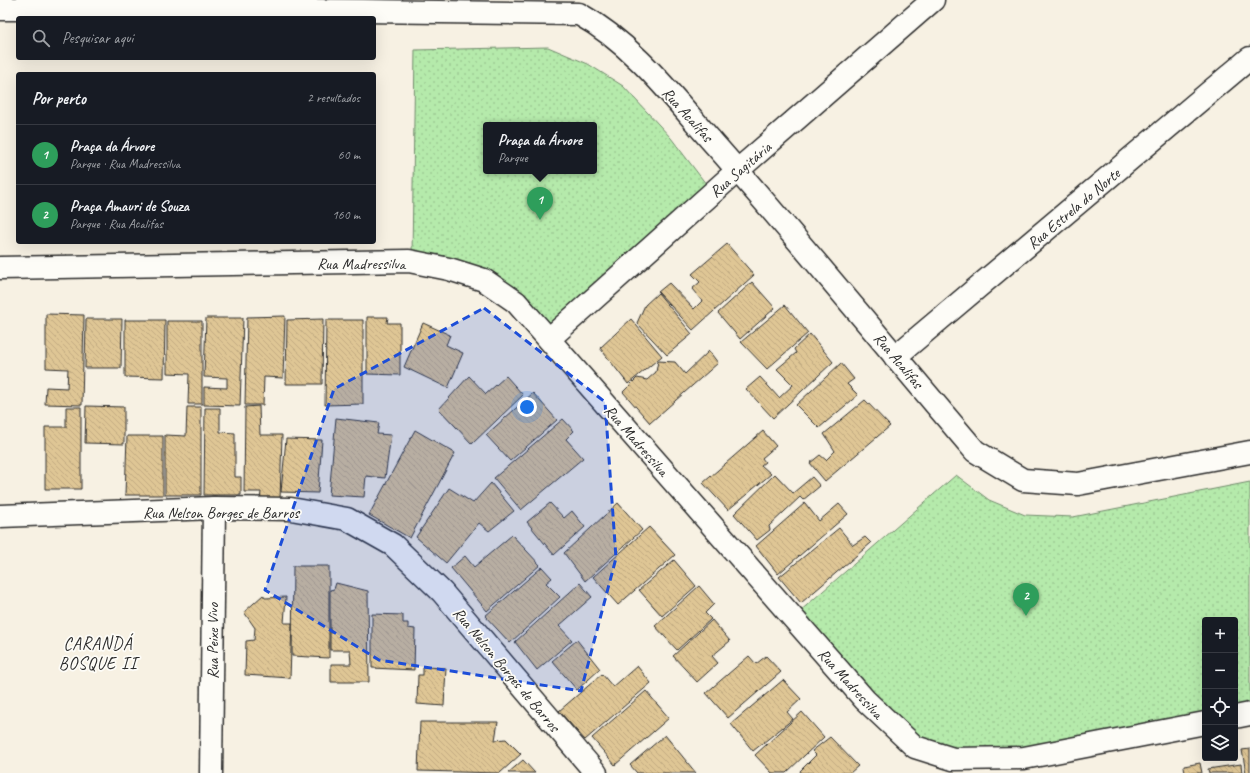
<!DOCTYPE html>
<html lang="pt">
<meta charset="utf-8">
<style>
body{margin:0;font-family:Caveat,sans-serif;background:#20242c;color:#f1f3f6}
.controls{position:absolute;right:12px;bottom:12px;display:grid;overflow:hidden;border-radius:4px;box-shadow:0 4px 16px #0002}
.controls button{width:36px;height:36px;display:grid;place-items:center;padding:0;border:0;border-bottom:1px solid #363941;background:#171b24;color:#f1f3f6;font:20px sans-serif}
.you{position:absolute;left:527px;top:407px;width:14px;height:14px;margin:-10px;border:3px solid #fff;border-radius:50%;background:#1a73e8;box-shadow:0 0 0 6px #1a73e833}
.badge{display:grid;place-items:center;width:26px;height:26px;border-radius:50%;background:#1a73e8;color:#fff;font-size:13px;font-weight:700}
.pin{position:absolute;translate:-50% -33px;filter:drop-shadow(0 1px 2px #0008)}
.pin::after{content:'';position:absolute;top:21px;width:14px;height:12px;background:inherit;clip-path:polygon(0 0,100% 0,50% 100%)}
.popup{position:absolute;left:483px;top:122px;width:114px;height:52px;box-sizing:border-box;display:grid;place-content:center;border-radius:4px;background:#171b24;filter:drop-shadow(0 1px 3px #0005);font-size:13px;white-space:nowrap;color:#9ea1a6}
.popup b{font-size:15px;color:#f1f3f6}
.popup::after{content:'';position:absolute;left:50%;top:100%;margin-left:-8px;border:8px solid transparent;border-top-color:#171b24}
.list{margin:0;padding:0;list-style:none}
h2{display:flex;justify-content:space-between;align-items:center;height:52px;margin:0;padding:0 16px;font-size:17px}
h2 small{font-size:13px;font-weight:400;color:#9ea1a6}
.list li{display:grid;grid-template-columns:26px 1fr auto;gap:12px;align-items:center;box-sizing:border-box;height:60px;padding:0 16px;border-top:1px solid #363941}
.list b{display:block;font-size:15px;white-space:nowrap}
.list p{margin:0;font-size:13px;white-space:nowrap;color:#9ea1a6}
.list em{font-size:13px;font-style:normal;color:#9ea1a6}
.icon{flex:none;width:22px;height:22px;fill:none;stroke:currentColor;stroke-width:2;stroke-linecap:round;stroke-linejoin:round}
.map{position:relative;flex:none;width:1250px;height:773px;overflow:hidden}
.search{position:absolute;background:#171b24;box-shadow:0 4px 16px #0002;left:16px;top:16px;width:360px;height:44px;display:flex;align-items:center;gap:10px;box-sizing:border-box;padding:0 14px;border-radius:4px;color:#9ea1a6;font-size:15px}
.panel{position:absolute;background:#171b24;box-shadow:0 4px 16px #0002;left:16px;top:72px;width:360px;height:172px;border-radius:4px}
.map>svg:first-child{display:block}
.grass{fill:url(#grass-dots);stroke:#708a6b;fill-rule:evenodd}
.building{fill:url(#building-back-hatch);stroke:#2b2b2b}
.lines{fill:none;stroke-linecap:round;stroke-linejoin:round}
.minor-casing{stroke:#2b2b2b;stroke-width:25}
.minor{stroke:#fdfcf7;stroke-width:22}
.marked{fill:#1d4ed8;fill-opacity:0.2;stroke:#1d4ed8;stroke-width:3;stroke-dasharray:8 5;stroke-linejoin:round}
.labels{text-anchor:middle;stroke-width:3.5;stroke-linejoin:round;paint-order:stroke}
.street-label{font-size:16px;fill:#2b2b2b;stroke:#fdfcf7}
.neighbourhood-label{font-size:17px;letter-spacing:1px;fill:#2b2b2b;stroke:#fdfcf7}
</style>
<div class="map">
<svg width="1250" height="773" viewBox="0 0 1250 773">
<defs>
<pattern id="grass-dots" width="8" height="8" patternUnits="userSpaceOnUse"><rect width="8" height="8" fill="#b5eaab"/><path d="M2 2h.1M6 6h.1" fill="none" stroke="#9cc993" stroke-width="1.8" stroke-linecap="round"/></pattern>
<pattern id="building-back-hatch" width="6" height="6" patternUnits="userSpaceOnUse"><rect width="6" height="6" fill="#dfc695"/><path d="M-1 5l2 2M0 0l6 6M5-1l2 2" fill="none" stroke="#c0aa81"/></pattern>
</defs>
<rect width="100%" height="100%" fill="#f7f1e3"/>
<filter id="ink" filterUnits="userSpaceOnUse"><feTurbulence type="fractalNoise" baseFrequency=".025" numOctaves="2"/><feDisplacementMap in="SourceGraphic" scale="8" xChannelSelector="R" yChannelSelector="G"/><feConvolveMatrix kernelMatrix="1 2 1 2 8 2 1 2 1" color-interpolation-filters="sRGB"/></filter>
<g filter="url(#ink)">
<!-- grass -->
<g class="grass">
<path d="M548 47 588 64 623 86 671 138 706 184 550 326 412 255 415 50ZM486 125H594V171H486Z"/>
<polygon points="956,475 989,500 1025,515 1073,517 1250,482 1250,706 1235,709 1235,620 1205,620 1205,715 1028,748 955,750 921,738 875,694 799,612"/>
</g>
<!-- building -->
<g class="building">
<polygon points="727,244 754,275 693,330 658,292 669,283 694,309 702,301 692,289 700,282 692,274"/>
<polygon points="752,282 775,308 740,339 718,313"/>
<polygon points="658,293 692,334 667,355 637,323 645,305"/>
<polygon points="785,305 808,333 767,369 741,342"/>
<polygon points="46,314 84,315 82,405 45,404 46,387 67,388 68,369 46,368"/>
<polygon points="285,316 283,378 264,377 263,405 245,405 247,317"/>
<polygon points="367,317 388,317 387,323 400,323 400,375 367,374"/>
<polygon points="206,318 243,318 240,406 204,405 204,387 227,388 227,378 204,377"/>
<polygon points="86,319 122,319 121,368 85,368"/>
<polygon points="323,319 322,384 286,384 287,320"/>
<polygon points="631,319 662,356 628,384 600,348"/>
<polygon points="125,320 165,320 164,378 125,377"/>
<polygon points="326,320 363,320 363,404 325,405"/>
<polygon points="167,321 202,321 202,404 188,404 189,374 167,373"/>
<polygon points="423,323 450,335 446,345 463,353 448,388 404,367"/>
<polygon points="810,334 833,362 773,418 746,389 760,377 779,398 793,385 777,369 796,353 794,349"/>
<polygon points="709,351 718,363 650,423 623,392 637,378 647,380 656,372 658,361 675,362 685,374"/>
<polygon points="841,363 854,379 847,384 858,395 819,428 796,405"/>
<polygon points="469,376 486,394 506,376 523,395 472,444 439,409"/>
<polygon points="533,393 557,420 510,461 486,435"/>
<polygon points="865,400 890,426 825,481 810,463 820,455 826,460 835,451 824,434"/>
<polygon points="86,406 124,407 124,444 85,443"/>
<polygon points="259,406 260,435 282,435 280,500 260,500 261,492 244,492 245,407"/>
<polygon points="66,407 81,407 81,489 45,489 45,427 66,427"/>
<polygon points="187,407 201,407 201,495 165,495 165,435 186,436"/>
<polygon points="205,408 220,408 220,432 235,433 235,477 241,477 241,495 204,495"/>
<polygon points="336,418 379,423 377,434 391,435 385,478 366,476 364,497 329,495"/>
<polygon points="563,419 574,431 566,439 583,458 521,510 494,478"/>
<polygon points="415,430 455,453 410,538 369,515"/>
<polygon points="763,431 776,446 762,458 765,462 761,465 771,474 728,510 703,483"/>
<polygon points="127,436 163,436 163,495 125,495"/>
<polygon points="286,439 322,440 318,493 281,492"/>
<polygon points="775,474 793,493 812,477 820,486 803,500 800,497 769,526 770,530 757,540 734,514"/>
<polygon points="491,483 514,511 489,531 479,523 446,563 416,537 449,488 473,503"/>
<polygon points="550,503 564,518 572,511 585,527 554,555 527,522"/>
<polygon points="618,503 642,530 585,581 564,553"/>
<polygon points="805,503 819,521 839,504 848,514 778,574 756,546"/>
<polygon points="649,527 675,555 618,605 593,577"/>
<polygon points="839,528 853,545 865,537 871,543 801,603 779,577"/>
<polygon points="512,535 540,565 487,611 451,568 465,556 474,567"/>
<polygon points="674,560 696,586 662,616 639,590"/>
<polygon points="293,566 329,566 329,658 292,656"/>
<polygon points="542,567 552,578 546,583 560,597 510,643 485,616"/>
<polygon points="336,583 368,591 369,682 331,682 331,664 351,664 350,650 330,650 330,590 334,589"/>
<polygon points="580,583 592,597 559,626 572,640 537,670 515,642"/>
<polygon points="699,586 714,604 705,613 711,619 677,650 655,626"/>
<polygon points="263,595 265,598 286,597 284,623 292,623 290,678 245,675 246,641 254,640 255,628 244,612"/>
<polygon points="372,614 403,615 403,623 408,623 408,628 415,629 414,670 372,668"/>
<polygon points="712,620 730,641 712,656 718,663 697,682 673,656"/>
<polygon points="577,640 600,669 577,690 552,661"/>
<polygon points="749,656 756,664 766,656 781,672 728,718 706,693"/>
<polygon points="637,666 651,683 585,740 559,711 602,674 613,687"/>
<polygon points="423,667 446,668 444,706 417,704 418,675 423,675"/>
<polygon points="783,680 801,699 787,712 793,719 753,751 731,724"/>
<polygon points="646,691 669,718 615,765 592,738"/>
<polygon points="802,712 824,737 786,773 772,773 755,755"/>
<polygon points="420,722 498,722 495,740 506,739 521,754 500,773 418,771"/>
<polygon points="665,735 696,773 637,773 630,765"/>
<polygon points="830,737 858,766 850,773 801,773 800,771 816,755 812,751"/>
<polygon points="1250,749 1250,773 1246,773 1242,750"/>
<polygon points="523,760 535,773 508,773"/>
<polygon points="1200,763 1202,773 1185,773 1184,766"/>
<polygon points="1241,764 1242,773 1209,773 1208,769"/>
</g>
<g class="lines">
<!-- minor casing -->
<g class="minor-casing">
<g id="minor">
<path d="M0 9H219L579 14C635 45 675 100 717 147 805 247 889 350 975 451L1023 480 1078 484 1250 452"/>
<polyline points="0,268 409,261 449,269 484,280 516,302 865,700 915,747 953,759 1024,758 1205,723"/>
<polyline points="549,339 738,170 933,0"/>
<polyline points="895,357 1250,58"/>
<polyline points="0,516 214,508 291,509 347,519 393,545 442,592 596,773"/>
<polyline points="1235,717 1250,714"/>
<polyline points="211,773 214,508"/>
</g>
</g>
<!-- minor -->
<use href="#minor" class="minor"/>
</g>
</g>
<!-- marked area -->
<path class="marked" d="M484 308 605 402 616 558 581 691 379 660 265 590 334 389Z"/>
<g class="labels">
<!-- street labels -->
<g class="street-label">
<text transform="translate(688 114) rotate(48)" y="6">Rua Acalifas</text>
<text transform="translate(740 169) rotate(-41)" y="6">Rua Sagitária</text>
<text transform="translate(1073 208) rotate(-40)" y="6">Rua Estrela do Norte</text>
<text x="361" y="269">Rua Madressilva</text>
<text transform="translate(899 360) rotate(50)" y="6">Rua Acalifas</text>
<text transform="translate(637 440) rotate(49)" y="6">Rua Madressilva</text>
<text x="221" y="518">Rua Nelson Borges de Barros</text>
<text transform="translate(212 641) rotate(-90)" y="6">Rua Peixe Vivo</text>
<text transform="translate(507 669) rotate(50)" y="6">Rua Nelson Borges de Barros</text>
<text transform="translate(851 683) rotate(48)" y="6">Rua Madressilva</text>
</g>
<!-- neighbourhood labels -->
<g class="neighbourhood-label">
<text x="98" y="649">CARANDÁ<tspan x="98" dy="20">BOSQUE II</tspan></text>
</g>
</g>
</svg>
<div class="controls">
<button>+</button>
<button>−</button>
<button><svg class="icon" aria-label="locate" viewBox="0 0 24 24"><circle cx="12" cy="12" r="6"/><path d="M12 2v4M12 18v4M2 12h4M18 12h4"/></svg></button>
<button><svg class="icon" aria-label="layers" viewBox="0 0 24 24"><path d="M12 4l9 5-9 5-9-5zM3 14l9 5 9-5"/></svg></button>
</div>
<div class="you"></div>
<div class="pin badge" style="left:540px;top:220px;background:#2e9e5b">1</div>
<div class="popup"><b>Praça da Árvore</b>Parque</div>
<div class="pin badge" style="left:1026px;top:616px;background:#2e9e5b">2</div>
<div class="search"><svg class="icon" aria-label="search" viewBox="0 0 24 24"><circle cx="10" cy="10" r="6"/><path d="M15 15l6 6"/></svg>Pesquisar aqui</div>
<section class="panel">
<h2>Por perto<small>2 resultados</small></h2>
<ul class="list">
<li><span class="badge" style="background:#2e9e5b">1</span><div><b>Praça da Árvore</b><p>Parque · Rua Madressilva</p></div><em>60 m</em></li>
<li><span class="badge" style="background:#2e9e5b">2</span><div><b>Praça Amauri de Souza</b><p>Parque · Rua Acalifas</p></div><em>160 m</em></li>
</ul>
</section>
</div>
